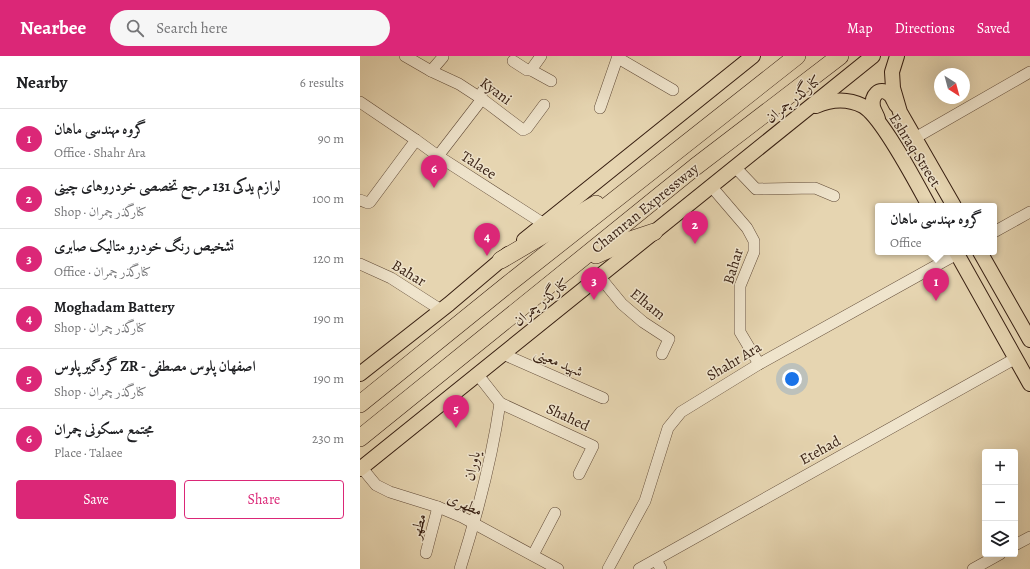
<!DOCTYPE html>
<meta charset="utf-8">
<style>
body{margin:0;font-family:Alegreya,Amiri,serif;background:#f6f6f6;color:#202124}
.controls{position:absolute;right:12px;bottom:12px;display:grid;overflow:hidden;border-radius:4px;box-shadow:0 4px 16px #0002}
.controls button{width:36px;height:36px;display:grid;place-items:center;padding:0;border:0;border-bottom:1px solid #e0e0e0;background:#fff;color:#202124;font:20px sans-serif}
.compass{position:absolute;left:574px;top:12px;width:36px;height:36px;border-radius:50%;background:#fff;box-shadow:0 4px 16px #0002;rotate:144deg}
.you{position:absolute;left:432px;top:323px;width:14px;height:14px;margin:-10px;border:3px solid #fff;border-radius:50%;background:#1a73e8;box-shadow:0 0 0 6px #1a73e833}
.badge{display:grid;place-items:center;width:26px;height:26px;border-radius:50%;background:#db2777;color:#fff;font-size:13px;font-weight:700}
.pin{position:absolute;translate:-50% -33px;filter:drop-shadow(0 1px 2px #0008)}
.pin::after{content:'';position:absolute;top:21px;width:14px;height:12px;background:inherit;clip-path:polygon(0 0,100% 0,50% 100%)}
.popup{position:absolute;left:515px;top:147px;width:122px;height:52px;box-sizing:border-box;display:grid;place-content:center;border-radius:4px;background:#fff;filter:drop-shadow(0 1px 3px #0005);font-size:13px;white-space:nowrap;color:#757577}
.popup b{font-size:15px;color:#202124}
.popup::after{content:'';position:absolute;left:50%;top:100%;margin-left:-8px;border:8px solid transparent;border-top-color:#fff}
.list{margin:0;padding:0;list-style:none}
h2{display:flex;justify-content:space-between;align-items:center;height:52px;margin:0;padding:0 16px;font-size:17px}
h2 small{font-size:13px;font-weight:400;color:#757577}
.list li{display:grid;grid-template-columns:26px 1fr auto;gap:12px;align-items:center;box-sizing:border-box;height:60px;padding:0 16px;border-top:1px solid #e0e0e0}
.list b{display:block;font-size:15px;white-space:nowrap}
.list p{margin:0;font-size:13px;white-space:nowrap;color:#757577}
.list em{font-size:13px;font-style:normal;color:#757577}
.actions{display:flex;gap:8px;padding:12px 16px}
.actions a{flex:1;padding:9px 0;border:1px solid #db2777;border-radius:4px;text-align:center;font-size:14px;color:#db2777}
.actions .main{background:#db2777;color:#fff}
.icon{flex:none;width:22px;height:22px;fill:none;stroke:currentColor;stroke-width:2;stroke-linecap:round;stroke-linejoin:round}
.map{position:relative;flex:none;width:670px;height:513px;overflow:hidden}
header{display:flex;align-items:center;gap:24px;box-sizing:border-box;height:56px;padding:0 20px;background:#db2777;color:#fff}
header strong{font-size:19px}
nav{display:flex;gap:22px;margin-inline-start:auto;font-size:14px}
.search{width:280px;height:36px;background:#f6f6f6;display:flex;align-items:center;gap:10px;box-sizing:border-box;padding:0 14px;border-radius:22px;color:#757577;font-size:15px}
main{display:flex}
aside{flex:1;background:#fff}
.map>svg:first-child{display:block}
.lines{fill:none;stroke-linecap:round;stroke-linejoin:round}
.minor-casing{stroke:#614b38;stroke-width:12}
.major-casing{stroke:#351d10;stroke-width:16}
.highway-casing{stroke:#351d10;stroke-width:18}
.minor{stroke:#efe4cc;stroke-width:11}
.major{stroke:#e6d5b1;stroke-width:14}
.highway{stroke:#e6d5b1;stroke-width:17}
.labels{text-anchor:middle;stroke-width:3;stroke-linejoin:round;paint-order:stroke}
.street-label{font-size:15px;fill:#351d10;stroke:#efe4cc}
</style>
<header>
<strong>Nearbee</strong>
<div class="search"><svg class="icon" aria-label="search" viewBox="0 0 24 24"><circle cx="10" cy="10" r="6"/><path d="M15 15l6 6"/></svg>Search here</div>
<nav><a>Map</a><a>Directions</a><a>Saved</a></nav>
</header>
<main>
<aside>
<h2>Nearby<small>6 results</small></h2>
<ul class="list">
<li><span class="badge">1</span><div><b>گروه مهندسی ماهان</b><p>Office · Shahr Ara</p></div><em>90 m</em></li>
<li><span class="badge">2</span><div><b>لوازم یدکی 131 مرجع تخصصی خودروهای چینی</b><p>Shop · کنارگذر چمران</p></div><em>100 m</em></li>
<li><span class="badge">3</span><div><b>تشخیص رنگ خودرو متالیک صابری</b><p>Office · کنارگذر چمران</p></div><em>120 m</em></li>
<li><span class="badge">4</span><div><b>Moghadam Battery</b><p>Shop · کنارگذر چمران</p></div><em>190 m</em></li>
<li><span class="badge">5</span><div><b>گردگیر پلوس ZR - اصفهان پلوس مصطفی</b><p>Shop · کنارگذر چمران</p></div><em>190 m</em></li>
<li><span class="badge">6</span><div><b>مجتمع مسکونی چمران</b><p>Place · Talaee</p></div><em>230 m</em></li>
</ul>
<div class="actions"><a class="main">Save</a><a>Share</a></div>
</aside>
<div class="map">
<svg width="670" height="513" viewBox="0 0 670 513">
<rect width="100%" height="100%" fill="#e6d5b1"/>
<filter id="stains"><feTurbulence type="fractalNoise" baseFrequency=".005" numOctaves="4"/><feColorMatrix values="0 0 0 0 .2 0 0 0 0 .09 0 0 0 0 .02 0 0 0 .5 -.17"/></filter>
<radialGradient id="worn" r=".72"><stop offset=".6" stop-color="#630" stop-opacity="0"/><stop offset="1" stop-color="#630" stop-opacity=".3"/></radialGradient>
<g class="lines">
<!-- minor casing -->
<g class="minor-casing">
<g id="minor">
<polyline points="45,0 71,15 99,28 122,43 163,74 167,72 184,49"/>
<polyline points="258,2 313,34"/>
<polyline points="153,5 167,14 171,14 191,25"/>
<polyline points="171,14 181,0"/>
<polyline points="71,15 83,1"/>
<polyline points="119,41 127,29"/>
<polyline points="0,46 56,84 78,100 184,168"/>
<polyline points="240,52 258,0"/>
<polyline points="555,82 670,16"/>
<polyline points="78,100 122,43"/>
<polyline points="375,111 396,133 455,132 474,140"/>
<polyline points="351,130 387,172 394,185 394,196 380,230 380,276 399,308"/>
<polyline points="0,144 8,147 10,146 56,84"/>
<polyline points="634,176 670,156"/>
<polyline points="0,208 31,222 81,254"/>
<polyline points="239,220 262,248 283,266 309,283 302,298"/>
<polyline points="143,298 243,342"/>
<polyline points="140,347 233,390 219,418"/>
<polyline points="2,412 16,429 30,436 78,451 102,461 198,513"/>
<polyline points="655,489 670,481"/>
<polyline points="66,497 78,451"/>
<polyline points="173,499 195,457"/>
<polyline points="296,504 301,513"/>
<path d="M100 513C117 459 132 403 140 347L118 319"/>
<polyline points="248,513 285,445 308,372 321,356 399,308 597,198"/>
<polyline points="279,513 656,302"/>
<polyline points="613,513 640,498"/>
</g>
</g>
<!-- major casing -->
<g class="major-casing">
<g id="major">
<polyline points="537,0 532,16 533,32 540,56 594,150"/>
<path d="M456 50C472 43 487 42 503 50 522 61 557 128 569 150"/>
<path d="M518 63C517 59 514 55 513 51 511 40 519 30 529 38 532 40 534 46 536 49"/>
<polyline points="164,184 393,0"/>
<polyline points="596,196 670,328"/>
<polyline points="620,196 670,284"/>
<polyline points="0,318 89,248 148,198"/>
<polyline points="0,413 513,0"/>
</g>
</g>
<!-- highway casing -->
<g class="highway-casing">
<g id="highway">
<polyline points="236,199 270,184 294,176"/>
<polyline points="141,204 236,148"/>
<polyline points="0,348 147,229 437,0"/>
<polyline points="0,382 335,111 480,0"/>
</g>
</g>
<!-- minor -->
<use href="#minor" class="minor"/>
<!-- major -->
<use href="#major" class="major"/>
<!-- highway -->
<use href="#highway" class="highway"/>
</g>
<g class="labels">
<!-- street labels -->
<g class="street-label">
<text transform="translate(136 35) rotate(36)" y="5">Kyani</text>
<text transform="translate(433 43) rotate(-39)" y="5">کنارگذر چمران</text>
<text transform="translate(555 94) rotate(58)" y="5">Eshraq Street</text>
<text transform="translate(119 109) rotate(33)" y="5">Talaee</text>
<text transform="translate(285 152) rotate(-39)" y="5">Chamran Expressway</text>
<text transform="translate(373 210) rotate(-73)" y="5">Bahar</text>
<text transform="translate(49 217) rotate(31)" y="5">Bahar</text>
<text transform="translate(181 246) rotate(-39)" y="5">کنارگذر چمران</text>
<text transform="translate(288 248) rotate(39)" y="5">Elham</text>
<text transform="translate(374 305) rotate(-31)" y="5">Shahr Ara</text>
<text transform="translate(199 306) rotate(24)" y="5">شهید معینی</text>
<text transform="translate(208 361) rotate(25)" y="5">Shahed</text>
<text transform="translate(460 394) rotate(-29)" y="5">Etehad</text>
<text transform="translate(112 410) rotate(-77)" y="5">یاوران</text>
<text transform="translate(105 448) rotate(24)" y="5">مطهری</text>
<text transform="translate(58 470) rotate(-74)" y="5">مطهر</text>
</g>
</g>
<rect width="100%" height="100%" filter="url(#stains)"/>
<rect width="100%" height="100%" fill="url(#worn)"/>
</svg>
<div class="controls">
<button>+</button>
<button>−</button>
<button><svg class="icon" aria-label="layers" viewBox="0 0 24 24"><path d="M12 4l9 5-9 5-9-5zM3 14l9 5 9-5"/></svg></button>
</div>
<svg class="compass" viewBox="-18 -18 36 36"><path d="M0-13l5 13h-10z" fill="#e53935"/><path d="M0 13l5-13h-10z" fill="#757577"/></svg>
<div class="you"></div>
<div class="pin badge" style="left:576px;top:245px">1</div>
<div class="popup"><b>گروه مهندسی ماهان</b>Office</div>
<div class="pin badge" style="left:335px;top:188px">2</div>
<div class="pin badge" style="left:234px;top:244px">3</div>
<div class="pin badge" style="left:127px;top:200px">4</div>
<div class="pin badge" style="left:96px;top:372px">5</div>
<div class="pin badge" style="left:74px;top:132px">6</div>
</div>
</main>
